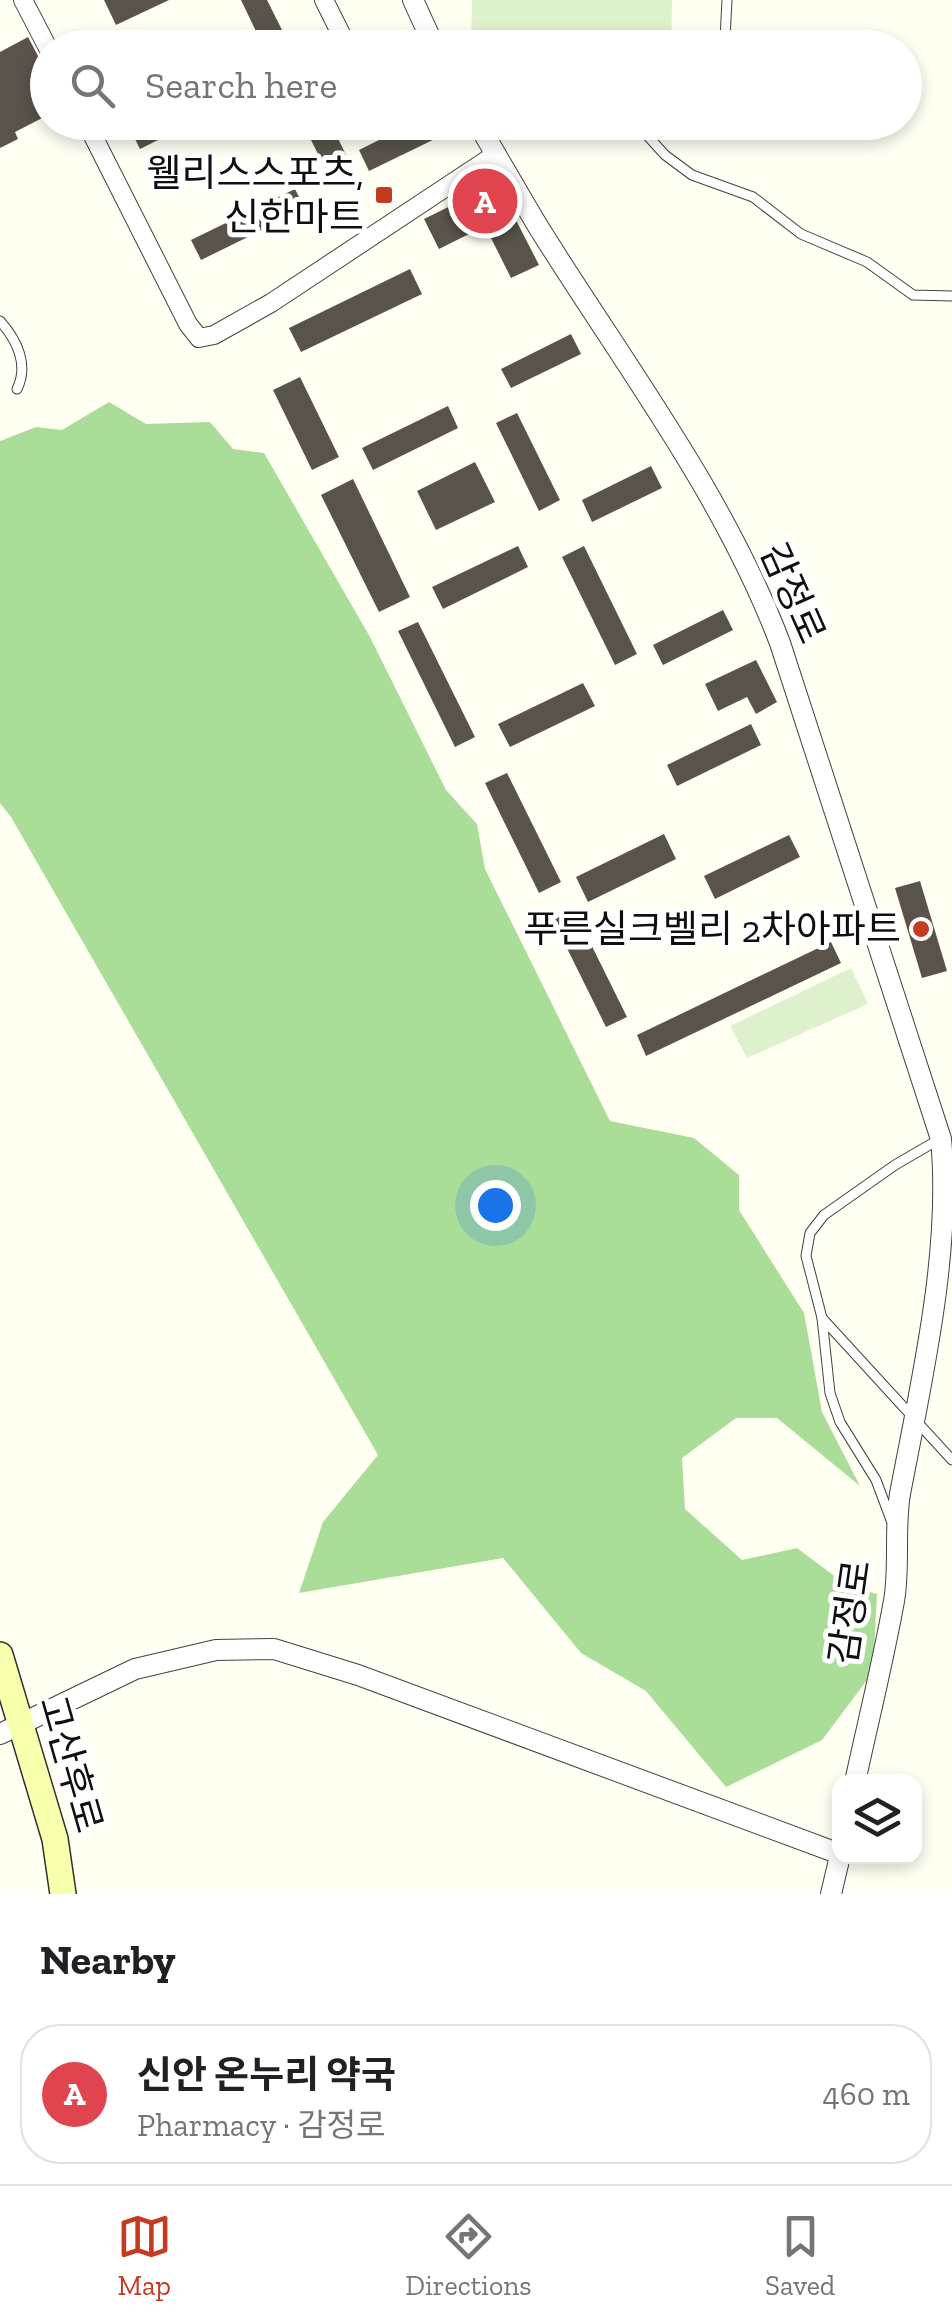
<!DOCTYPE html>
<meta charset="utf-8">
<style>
body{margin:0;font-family:"Zilla Slab","Noto Sans KR",serif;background:#f6f6f6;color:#202124}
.controls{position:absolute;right:30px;bottom:30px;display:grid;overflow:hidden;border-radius:20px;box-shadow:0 5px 15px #0003}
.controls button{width:90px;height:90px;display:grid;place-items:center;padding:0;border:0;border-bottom:2px solid #e0e0e0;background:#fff;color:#202124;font:50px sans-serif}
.you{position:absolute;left:495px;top:1205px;width:35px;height:35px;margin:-25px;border:8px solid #fff;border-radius:50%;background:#1a73e8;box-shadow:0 0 0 15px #1a73e833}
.badge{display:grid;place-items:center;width:65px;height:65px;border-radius:50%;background:#c53b22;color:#fff;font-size:32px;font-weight:700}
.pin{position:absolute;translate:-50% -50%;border:5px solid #fff;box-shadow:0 2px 10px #0006}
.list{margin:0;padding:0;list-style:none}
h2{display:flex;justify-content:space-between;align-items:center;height:130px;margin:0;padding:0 40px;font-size:42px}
h2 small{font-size:32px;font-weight:400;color:#757577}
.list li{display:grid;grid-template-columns:65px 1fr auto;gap:30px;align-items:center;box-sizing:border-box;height:140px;margin:0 20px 20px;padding:0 20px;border:2px solid #e0e0e0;border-radius:40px}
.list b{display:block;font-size:38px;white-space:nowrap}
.list p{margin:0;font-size:32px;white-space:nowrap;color:#757577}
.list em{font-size:32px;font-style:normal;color:#757577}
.icon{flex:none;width:55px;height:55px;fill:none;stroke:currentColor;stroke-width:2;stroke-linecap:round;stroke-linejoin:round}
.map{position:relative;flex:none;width:952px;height:1894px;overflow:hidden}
.search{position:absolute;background:#fff;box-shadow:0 5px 15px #0003;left:30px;right:30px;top:30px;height:110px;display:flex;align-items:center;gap:25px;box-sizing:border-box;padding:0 35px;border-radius:55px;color:#757577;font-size:38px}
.sheet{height:290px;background:#fff}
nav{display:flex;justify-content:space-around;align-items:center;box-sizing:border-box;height:140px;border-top:2px solid #e0e0e0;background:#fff;font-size:28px;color:#757577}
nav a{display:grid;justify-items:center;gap:5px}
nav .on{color:#c53b22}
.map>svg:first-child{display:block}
.forest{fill:#aadd98}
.pitch{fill:#ddf2cc}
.building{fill:#59534b}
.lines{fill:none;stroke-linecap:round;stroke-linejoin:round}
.service-casing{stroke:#424242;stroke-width:11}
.minor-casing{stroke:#424242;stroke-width:20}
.tertiary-casing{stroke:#424242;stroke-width:22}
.secondary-casing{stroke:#313131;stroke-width:28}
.service{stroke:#fff;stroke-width:9}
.minor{stroke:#fff;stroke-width:18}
.tertiary{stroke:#fff;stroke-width:20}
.secondary{stroke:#f8ffad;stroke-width:25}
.poi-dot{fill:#c53b22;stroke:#fff;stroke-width:4}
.labels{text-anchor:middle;stroke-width:10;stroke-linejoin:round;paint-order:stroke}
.poi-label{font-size:38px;fill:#0f0f0f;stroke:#fff;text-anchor:end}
.street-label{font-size:38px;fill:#0f0f0f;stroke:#fff}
</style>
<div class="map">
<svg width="952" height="1894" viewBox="0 0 952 1894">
<rect width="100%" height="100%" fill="#fffff2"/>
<!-- forest -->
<polygon class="forest" points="109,402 146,424 210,422 233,449 264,453 370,637 446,790 477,824 485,869 610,1121 694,1138 739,1175 739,1210 804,1313 822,1412 860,1486 777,1418 736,1418 682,1458 685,1509 742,1560 797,1548 845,1584 877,1594 873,1672 822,1740 726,1787 646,1691 581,1653 503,1558 299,1593 323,1522 378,1455 11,817 0,803 0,441 36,427 62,430"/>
<!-- pitch -->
<g class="pitch">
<polygon points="472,0 672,0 671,47 471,44"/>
<polygon points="851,968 868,1004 747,1058 730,1026"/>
</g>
<!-- building -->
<g class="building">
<polygon points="104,0 169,0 116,25"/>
<polygon points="241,0 267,0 291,48 264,48"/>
<polygon points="28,37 48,75 48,115 15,132 18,139 0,148 0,52"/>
<polygon points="144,122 194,122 140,149 130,129"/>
<polygon points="302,122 330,122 347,157 325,168"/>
<polygon points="415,122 432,122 439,137 369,171 359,150"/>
<polygon points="497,183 539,265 511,278 485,226 439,249 424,219"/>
<polygon points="295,189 305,209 201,260 191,240"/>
<polygon points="410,269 422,294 301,352 289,328"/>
<polygon points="571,334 581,354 511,388 501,369"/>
<polygon points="300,377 339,457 312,470 273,390"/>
<polygon points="448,406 458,428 373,470 362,448"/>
<polygon points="517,413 560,500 539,511 496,423"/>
<polygon points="475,462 495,502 436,530 417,491"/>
<polygon points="651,466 662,488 592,522 582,500"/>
<polygon points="353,479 410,597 379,612 321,495"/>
<polygon points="518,546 528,567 443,609 432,587"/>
<polygon points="584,546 637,654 615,665 562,557"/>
<polygon points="723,610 733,630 663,665 653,645"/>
<polygon points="418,622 475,737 455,747 398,631"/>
<polygon points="756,660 777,702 756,714 747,697 718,711 705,684"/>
<polygon points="583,683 595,706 510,747 498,724"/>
<polygon points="751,724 761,745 677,786 667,765"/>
<polygon points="507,773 561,882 539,893 485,783"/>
<polygon points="664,834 676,859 588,902 576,877"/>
<polygon points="789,835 800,857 715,899 704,876"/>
<polygon points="920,881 947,971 922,978 895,888"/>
<polygon points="574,910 627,1017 606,1027 553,920"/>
<polygon points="831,942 841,963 646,1056 637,1035"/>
</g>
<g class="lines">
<!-- service casing -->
<g class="service-casing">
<g id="service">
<polyline points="725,39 727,0"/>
<polyline points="635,122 665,155 692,175 753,197 801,234 867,262 913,295 952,296"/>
<path d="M0 321C17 340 29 365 17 389"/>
<polyline points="822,1318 952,1460"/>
<polyline points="891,1520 876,1480 840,1422 830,1393 822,1318 806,1256 810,1233 824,1215 895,1165 938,1140"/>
</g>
</g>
<!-- minor casing -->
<g class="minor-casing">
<g id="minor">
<polyline points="23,0 48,48"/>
<polyline points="324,0 348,48"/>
<polyline points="86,122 188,324 199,338 214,335 271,303 496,154"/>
</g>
</g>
<!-- tertiary casing -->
<g class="tertiary-casing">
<g id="tertiary">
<polyline points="413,0 435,48"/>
<path d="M477 122C498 158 518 193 539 228 623 363 723 493 780 643L941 1139C952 1251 921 1383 900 1494 894 1530 900 1567 894 1601 883 1662 868 1722 855 1782"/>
<polyline points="0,1734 135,1669 216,1650 274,1649 358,1675 840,1854"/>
<polyline points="831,1894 840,1856"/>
</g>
</g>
<!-- secondary casing -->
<g class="secondary-casing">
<polyline id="secondary" points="0,1655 55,1839 63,1894"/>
</g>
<!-- service -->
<use href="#service" class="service"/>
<!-- minor -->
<use href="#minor" class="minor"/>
<!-- tertiary -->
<use href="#tertiary" class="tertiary"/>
<!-- secondary -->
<use href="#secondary" class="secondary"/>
</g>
<!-- markers -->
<g class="poi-dot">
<rect x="374" y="185" width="20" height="20" rx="5"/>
<circle cx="921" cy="929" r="10"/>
</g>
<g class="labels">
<!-- poi labels -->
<g class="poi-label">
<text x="364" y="186">웰리스스포츠,<tspan x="364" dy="44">신한마트</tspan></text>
<text x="901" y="942">푸른실크벨리 2차아파트</text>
</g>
<!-- street labels -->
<g class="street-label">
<text transform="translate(793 593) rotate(66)" y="13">감정로</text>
<text transform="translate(850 1612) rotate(-82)" y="13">감정로</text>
<text transform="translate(71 1764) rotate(74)" y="13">고산후로</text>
</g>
</g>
</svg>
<div class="controls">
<button><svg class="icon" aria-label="layers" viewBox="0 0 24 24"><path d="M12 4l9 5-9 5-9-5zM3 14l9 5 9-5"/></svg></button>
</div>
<div class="you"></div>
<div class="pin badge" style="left:485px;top:201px;background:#e0444e">A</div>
<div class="search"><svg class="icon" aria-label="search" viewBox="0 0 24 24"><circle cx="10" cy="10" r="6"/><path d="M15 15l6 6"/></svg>Search here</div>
</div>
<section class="sheet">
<h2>Nearby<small></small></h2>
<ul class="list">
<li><span class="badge" style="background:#e0444e">A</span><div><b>신안 온누리 약국</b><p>Pharmacy · 감정로</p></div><em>460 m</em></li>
</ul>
</section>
<nav>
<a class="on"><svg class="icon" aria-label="map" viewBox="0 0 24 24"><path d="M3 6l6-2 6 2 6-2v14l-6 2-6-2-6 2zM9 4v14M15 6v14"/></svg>Map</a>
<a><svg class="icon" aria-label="directions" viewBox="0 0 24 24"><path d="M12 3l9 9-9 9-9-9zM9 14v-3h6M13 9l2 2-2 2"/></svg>Directions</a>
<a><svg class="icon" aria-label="saved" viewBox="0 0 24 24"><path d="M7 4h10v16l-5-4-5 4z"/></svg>Saved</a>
</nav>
